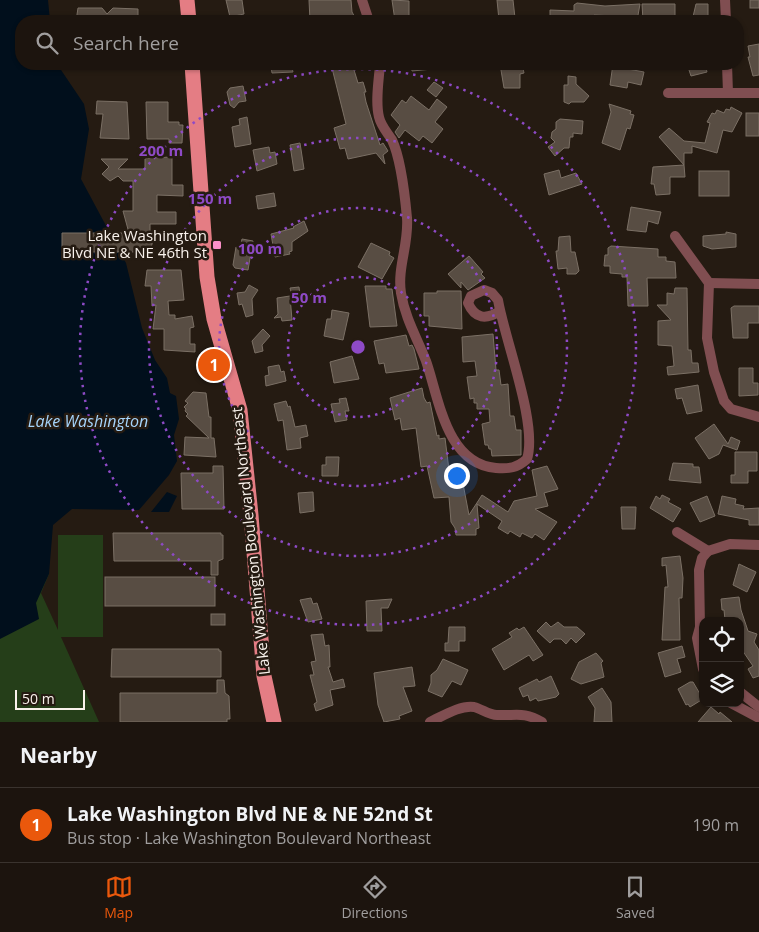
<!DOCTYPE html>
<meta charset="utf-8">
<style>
body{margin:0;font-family:"Open Sans",sans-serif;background:#29211c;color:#f1f3f6}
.controls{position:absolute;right:15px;bottom:15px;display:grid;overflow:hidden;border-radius:10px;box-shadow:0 1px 4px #0004}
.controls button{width:45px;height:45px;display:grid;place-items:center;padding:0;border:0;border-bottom:1px solid #3a332e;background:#1c140e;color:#f1f3f6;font:25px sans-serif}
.scale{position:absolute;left:15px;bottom:12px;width:70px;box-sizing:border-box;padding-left:5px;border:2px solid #f9f2ec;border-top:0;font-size:14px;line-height:18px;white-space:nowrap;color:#f9f2ec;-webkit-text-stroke:4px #251b12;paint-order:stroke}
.you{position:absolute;left:456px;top:475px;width:18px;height:18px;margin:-12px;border:4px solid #fff;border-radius:50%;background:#1a73e8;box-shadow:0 0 0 8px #1a73e833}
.badge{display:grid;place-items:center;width:32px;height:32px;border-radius:50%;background:#ea580c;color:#fff;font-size:16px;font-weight:700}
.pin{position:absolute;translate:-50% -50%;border:2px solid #fff;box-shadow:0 1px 5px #0006}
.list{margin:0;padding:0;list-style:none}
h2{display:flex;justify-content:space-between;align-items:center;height:65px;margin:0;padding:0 20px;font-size:21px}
h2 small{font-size:16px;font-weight:400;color:#a09e9e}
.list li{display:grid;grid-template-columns:32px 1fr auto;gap:15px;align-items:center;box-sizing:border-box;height:75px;padding:0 20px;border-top:1px solid #3a332e}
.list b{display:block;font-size:19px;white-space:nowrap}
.list p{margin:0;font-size:16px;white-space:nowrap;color:#a09e9e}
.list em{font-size:16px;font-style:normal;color:#a09e9e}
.icon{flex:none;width:28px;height:28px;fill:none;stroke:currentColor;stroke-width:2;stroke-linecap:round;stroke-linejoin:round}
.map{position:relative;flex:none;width:759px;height:722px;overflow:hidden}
.search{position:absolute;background:#1c140e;box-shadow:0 1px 4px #0004;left:15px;right:15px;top:15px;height:55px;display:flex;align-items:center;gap:12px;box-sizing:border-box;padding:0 18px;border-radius:20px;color:#a09e9e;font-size:19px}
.sheet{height:140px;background:#1c140e}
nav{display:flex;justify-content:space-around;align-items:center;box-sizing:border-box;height:70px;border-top:1px solid #3a332e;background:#1c140e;font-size:14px;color:#a09e9e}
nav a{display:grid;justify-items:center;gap:2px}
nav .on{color:#ea580c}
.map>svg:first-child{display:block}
.green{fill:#253e19}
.water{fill:#010f1c}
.building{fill:#584d43;stroke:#7b7065}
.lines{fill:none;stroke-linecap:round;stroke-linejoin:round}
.street{stroke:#804e51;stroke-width:10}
.primary{stroke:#e47d84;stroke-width:15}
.ring{fill:none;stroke:#8e4ac6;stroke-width:2.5;stroke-dasharray:2.5 5}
.poi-dot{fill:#fa8fc8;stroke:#251b12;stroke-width:2}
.labels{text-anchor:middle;stroke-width:5;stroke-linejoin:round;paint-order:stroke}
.poi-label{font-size:15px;fill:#f9f2ec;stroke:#251b12;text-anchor:end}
.street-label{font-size:15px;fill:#f9f2ec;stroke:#251b12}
.water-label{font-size:16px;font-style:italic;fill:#a6d4fa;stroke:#251b12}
.centre{fill:#8e4ac6;stroke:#251b12;stroke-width:2.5}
.ring-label{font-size:15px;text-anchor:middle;font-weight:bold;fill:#8e4ac6;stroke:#251b12;stroke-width:5;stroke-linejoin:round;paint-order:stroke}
</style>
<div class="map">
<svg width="759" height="722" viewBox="0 0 759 722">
<rect width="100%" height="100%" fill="#251b12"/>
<!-- green -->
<polygon class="green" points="58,535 103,535 103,637 61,637 99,722 0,722 0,552 49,574 41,593 58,630"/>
<!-- water -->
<g class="water">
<polygon points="0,0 48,0 50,21 21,21 21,64 57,64 84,104 89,129 81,179 126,263 142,328 155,360 167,378 170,393 176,396 179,419 174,435 177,461 169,475 139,510 72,509 53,525 49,574 36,603 39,619 0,639"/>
<polygon points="167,492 177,496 169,512 151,512"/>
</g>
<!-- building -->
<g class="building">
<polygon points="226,0 242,0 244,14 230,17"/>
<polygon points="309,0 351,0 352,12 357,21 310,21"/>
<polygon points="392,0 409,1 409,21 395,21"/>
<polygon points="497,0 513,0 515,18 499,20"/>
<rect x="750" y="0" width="9" height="8"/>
<polygon points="577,3 605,6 640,4 637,21 615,21 615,16 594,15 594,21 550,21 550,10 574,11 574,5"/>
<polygon points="642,4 675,4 675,21 643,21"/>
<polygon points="696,4 708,4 708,21 692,21"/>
<polygon points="78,8 102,8 107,14 113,8 138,9 138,19 136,21 76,21"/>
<polygon points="759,44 759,75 753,76 748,57 750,57 748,46"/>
<polygon points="273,64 291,64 293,72 272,73 271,67 274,66"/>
<polygon points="331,64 365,64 354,70 358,83 363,82 366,92 364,92 366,102 380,145 383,143 388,151 383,155 385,164 376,153 348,159 345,148 340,149 334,128 346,124"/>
<polygon points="411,64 443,64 443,68 412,71"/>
<polygon points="500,64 522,64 524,73 520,74 520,88 504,88"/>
<polygon points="613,64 629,64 628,69 644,72 641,85 628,82 627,88 610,85"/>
<polygon points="687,64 705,64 707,72 691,76"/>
<polygon points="568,76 576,77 576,84 589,96 584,102 571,102 569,104 564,102 564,85 568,85"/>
<polygon points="434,82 443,88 436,97 427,90"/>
<polygon points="243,86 246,101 239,102 234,108 230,105 227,92 230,88"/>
<polygon points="411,96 429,110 437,99 447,107 435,122 443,129 432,143 423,136 419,141 405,130 399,138 395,132 400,125 391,115 402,100 406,103"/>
<polygon points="97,101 127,102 129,139 100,138 103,114 96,114"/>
<polygon points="146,102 168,102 168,122 179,122 179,125 183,125 182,143 169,143 169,139 147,139"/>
<polygon points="609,104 631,111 630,114 634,115 630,129 627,128 620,150 602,143 611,112"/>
<polygon points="731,107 742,113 732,132 723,130 717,153 692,146 692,153 684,153 684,165 659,137 669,128 684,141 705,143 710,123 707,122 712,113 715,114 717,110 724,113 726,109 730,110"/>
<rect x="746" y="113" width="13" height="23"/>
<polygon points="247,117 251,144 235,147 232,127 240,125 239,119"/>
<polygon points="560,119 583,121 582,134 573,133 573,137 570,137 569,148 564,148 555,156 548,147 555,142 551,138 552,132 556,129 556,122"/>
<polygon points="300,143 304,169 294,171 290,145"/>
<polygon points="269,147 270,153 275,152 277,164 257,171 253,150"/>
<polygon points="172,157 172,185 183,185 183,196 157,195 157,212 176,212 176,224 150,224 150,240 153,240 150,252 62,252 62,233 129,233 123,211 133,211 133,181 123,181 118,176 110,181 102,174 109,167 101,159 128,159 118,169 145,169 145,159 148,158"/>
<polygon points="684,165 685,177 670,177 670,194 656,195 654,184 651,184 653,167"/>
<polygon points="559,170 561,178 576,173 582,184 549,195 544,174"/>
<rect x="699" y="171" width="30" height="25"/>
<polygon points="274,193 276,206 258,209 256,196"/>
<polygon points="631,207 661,212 658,224 648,221 646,232 627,230"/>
<polygon points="304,221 308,231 292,242 292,251 289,252 290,254 275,257 271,234 294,228 293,227"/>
<polygon points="726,232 736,234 736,247 712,249 703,246 703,236 726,234"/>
<polygon points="570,236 571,252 575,252 579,271 576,274 567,274 567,268 558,269 556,251 558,251 559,237"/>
<polygon points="242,239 253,241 248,270 235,268 233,265 236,247 240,248"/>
<polygon points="371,243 390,252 389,255 394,258 382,279 358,267"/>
<polygon points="611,246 658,249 658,257 666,257 666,261 675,262 676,278 647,278 648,306 628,306 627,277 622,277 622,274 610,273 610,266 604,266 605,255 608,255 608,248"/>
<polygon points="469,256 483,272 481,274 485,278 468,290 461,282 461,288 448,274"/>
<polygon points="147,270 181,270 184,300 168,301 169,315 175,315 175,319 192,316 194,327 190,328 190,344 195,344 195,352 164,350 164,329 153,329 156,305 152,306 151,286 145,286"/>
<polygon points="249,285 258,290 252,299 253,315 246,317 242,304 239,305 237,293 245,292"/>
<polygon points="365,286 386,286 386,289 392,289 397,326 370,327"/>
<polygon points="299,287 300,295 292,296 290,288"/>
<polygon points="675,288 687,288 688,350 691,350 692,363 698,363 699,372 668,375 667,367 674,366 672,346 658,345 658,321 671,320 657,305 667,305 667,293 674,294"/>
<polygon points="437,291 461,291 462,329 429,326 429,316 424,316 424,293 437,293"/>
<polygon points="290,296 292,320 282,321 281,317 274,318 278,314 277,298"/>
<polygon points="734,306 759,306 759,323 748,323 748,338 733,338 731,308"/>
<polygon points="332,310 349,313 343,340 324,336 327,319 331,319"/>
<polygon points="263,329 270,336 262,345 263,351 255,353 252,341"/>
<polygon points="493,334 496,370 499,370 501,385 508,384 510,416 514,416 516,430 521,430 521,455 492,456 491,449 489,449 488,445 485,445 482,424 490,422 489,409 477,409 477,403 474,403 474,398 470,399 467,377 477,376 475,361 463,362 462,337"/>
<polygon points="406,335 409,346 412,345 414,349 419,369 386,373 384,363 379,364 374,341"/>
<polygon points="352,356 359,379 334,383 330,362"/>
<polygon points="279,365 281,372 284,371 286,381 266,386 265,376 269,375 268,367"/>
<polygon points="739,368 753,368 753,383 758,383 758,395 739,396"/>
<polygon points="698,385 702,411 687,414 682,398 677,399 675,389"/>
<polygon points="422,388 424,398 427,403 430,402 437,436 439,435 439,439 445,438 449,470 460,468 469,515 482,495 508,512 514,501 537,496 532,470 547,466 558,489 544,493 548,506 535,509 557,522 544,540 535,534 532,538 522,533 520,537 510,531 508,534 498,528 502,521 477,504 479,528 476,529 476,535 456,535 455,528 451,522 449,497 434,498 427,466 421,467 416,428 402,430 400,418 395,420 390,398"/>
<polygon points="193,392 206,393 209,417 211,417 211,438 214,438 216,457 184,455 185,437 209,438 186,416 188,414 185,411 186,409 184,407 188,403 185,401"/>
<polygon points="346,398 349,411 345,411 347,420 335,422 331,404 340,403 339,399"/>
<polygon points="286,401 288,407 290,406 295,427 306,425 308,436 300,438 301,448 287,450 283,420 278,421 274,404"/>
<polygon points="714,424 728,444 731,437 740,441 737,450 723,445 719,454 709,459 695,438"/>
<polygon points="735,452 757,452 757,471 748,471 748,483 731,483 731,475 735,475"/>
<polygon points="326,457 339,457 338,476 322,476 322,465 326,465"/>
<polygon points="673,463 693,464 693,467 699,467 701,483 669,480"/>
<polygon points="213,466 223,466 224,509 182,509 181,473 213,473"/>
<polygon points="313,492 314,511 300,513 298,493"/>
<polygon points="662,495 670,499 668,502 681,509 673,522 650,508 656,496 660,499"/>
<polygon points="707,496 715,516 700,522 690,503"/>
<polygon points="722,496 736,499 735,504 744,506 743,509 759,508 759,525 749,525 749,520 718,514"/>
<polygon points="621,507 636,507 635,529 622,529"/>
<polygon points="113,533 221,533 221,535 223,535 223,559 218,561 218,575 211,575 211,561 114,561"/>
<polygon points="680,556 683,578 682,598 679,598 680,640 662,640 665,587 668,587 666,565 662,566 662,558"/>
<polygon points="739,564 756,572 747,592 733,585"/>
<rect x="105" y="577" width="110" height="29"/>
<polygon points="739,597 741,610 748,631 757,634 754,642 759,650 759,676 753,678 748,669 753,666 740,647 740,619 725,620 724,610 722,610 721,599"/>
<polygon points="311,598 313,604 317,603 322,619 308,622 300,600"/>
<polygon points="392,599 388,608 381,608 382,631 367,631 366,601"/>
<rect x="211" y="614" width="14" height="11"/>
<polygon points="546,622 551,627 558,622 564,627 577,627 585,634 576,643 571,638 566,644 561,639 554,639 550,643 537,631"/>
<polygon points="449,627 465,627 465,641 459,641 459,651 445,651 445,643 448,643"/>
<polygon points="524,627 543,655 533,661 529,655 504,670 492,649 512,637 509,633 517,628 519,630"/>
<polygon points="323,634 325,646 329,645 330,667 328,667 333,682 343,679 345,687 330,690 333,705 316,711 314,704 317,702 310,675 314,675 311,662 316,661 311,635"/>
<polygon points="682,646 685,657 677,659 681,672 665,677 658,653"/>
<polygon points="112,649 219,649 219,651 221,651 221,677 111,677"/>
<polygon points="596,653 603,661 601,663 604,677 581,684 571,679 579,662"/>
<polygon points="443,659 468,670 461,685 452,681 442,697 428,691 431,683 431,675 437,670"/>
<polygon points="412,667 415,686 403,687 412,711 399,716 400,719 384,722 378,705 374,673"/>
<polygon points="551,676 559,694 556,697 538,701 536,698 530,701 528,695 523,697 519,688 537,679 539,682"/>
<polygon points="217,680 224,680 225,693 229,696 230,719 227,719 227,722 120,722 120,693 217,693"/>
<polygon points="690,682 693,682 703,699 690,707 688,704 686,705 678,689"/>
<polygon points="602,688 611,702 612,722 594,722 595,708 588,697"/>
<polygon points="711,707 719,714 720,712 732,722 698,722"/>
</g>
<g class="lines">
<!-- street -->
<g class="street">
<polyline points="362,0 369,21"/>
<polyline points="725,0 726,21"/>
<path d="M380 64C379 80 375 101 379 117 381 126 387 132 392 140 401 159 405 196 407 218 409 244 397 268 401 293 405 318 417 338 426 361 439 398 446 464 496 468 509 469 517 468 527 459 538 424 505 341 498 300L492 293 484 290 471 296 468 303C475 319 486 320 500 311"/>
<polyline points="727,64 728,93"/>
<polyline points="668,93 759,93"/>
<polyline points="675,236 709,283 707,338 714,372 724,401 731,409 759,417"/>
<polyline points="709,283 759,284"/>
<polyline points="677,532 708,551"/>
<polyline points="708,551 730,544 759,545"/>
<polyline points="703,669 697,638 700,627 699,570 702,558 708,551"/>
<polyline points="740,692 759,707"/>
<polyline points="731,703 759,718"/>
<path d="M430 722C443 716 460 705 474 707 482 709 489 715 497 715 516 716 523 711 542 722"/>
</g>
<!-- primary -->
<g class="primary">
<polyline points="187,0 189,21"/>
<polyline points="192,64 207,277 214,319 240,410 251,515 264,676 274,722"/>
</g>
</g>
<!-- distance rings -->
<g class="ring">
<circle cx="358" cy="347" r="70"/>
<circle cx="358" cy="347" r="139"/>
<circle cx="358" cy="347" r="209"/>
<circle cx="358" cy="347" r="278"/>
</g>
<!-- markers -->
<rect class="poi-dot" x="212" y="240" width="10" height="10" rx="2.5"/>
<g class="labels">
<!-- poi labels -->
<g class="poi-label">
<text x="207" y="241">Lake Washington<tspan x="207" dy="17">Blvd NE &amp; NE 46th St</tspan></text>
</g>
<!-- street labels -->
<g class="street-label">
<text transform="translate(251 541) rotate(-96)" y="5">Lake Washington Boulevard Northeast</text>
</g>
<!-- water labels -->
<g class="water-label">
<text x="88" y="427">Lake Washington</text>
</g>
</g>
<circle cx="358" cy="347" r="8" class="centre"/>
<g class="ring-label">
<text x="161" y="156">200 m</text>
<text x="210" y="204">150 m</text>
<text x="260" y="254">100 m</text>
<text x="309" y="303">50 m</text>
</g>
</svg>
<div class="controls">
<button><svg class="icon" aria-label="locate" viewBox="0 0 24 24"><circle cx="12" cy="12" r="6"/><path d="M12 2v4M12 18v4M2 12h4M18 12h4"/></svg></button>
<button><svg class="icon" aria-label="layers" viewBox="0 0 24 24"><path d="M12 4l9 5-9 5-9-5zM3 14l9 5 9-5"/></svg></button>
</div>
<div class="scale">50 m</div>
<div class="you"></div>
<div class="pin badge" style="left:214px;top:365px">1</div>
<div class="search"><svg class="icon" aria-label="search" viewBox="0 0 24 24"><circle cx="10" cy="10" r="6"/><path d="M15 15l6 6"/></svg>Search here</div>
</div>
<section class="sheet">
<h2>Nearby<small></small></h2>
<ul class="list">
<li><span class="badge">1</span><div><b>Lake Washington Blvd NE &amp; NE 52nd St</b><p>Bus stop · Lake Washington Boulevard Northeast</p></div><em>190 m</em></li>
</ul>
</section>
<nav>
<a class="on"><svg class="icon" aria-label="map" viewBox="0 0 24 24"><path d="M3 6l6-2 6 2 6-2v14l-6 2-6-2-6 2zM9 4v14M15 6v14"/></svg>Map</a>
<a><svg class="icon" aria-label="directions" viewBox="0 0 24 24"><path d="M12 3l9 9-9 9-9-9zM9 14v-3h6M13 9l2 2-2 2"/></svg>Directions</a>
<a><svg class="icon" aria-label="saved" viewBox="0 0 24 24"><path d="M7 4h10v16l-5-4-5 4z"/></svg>Saved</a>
</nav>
